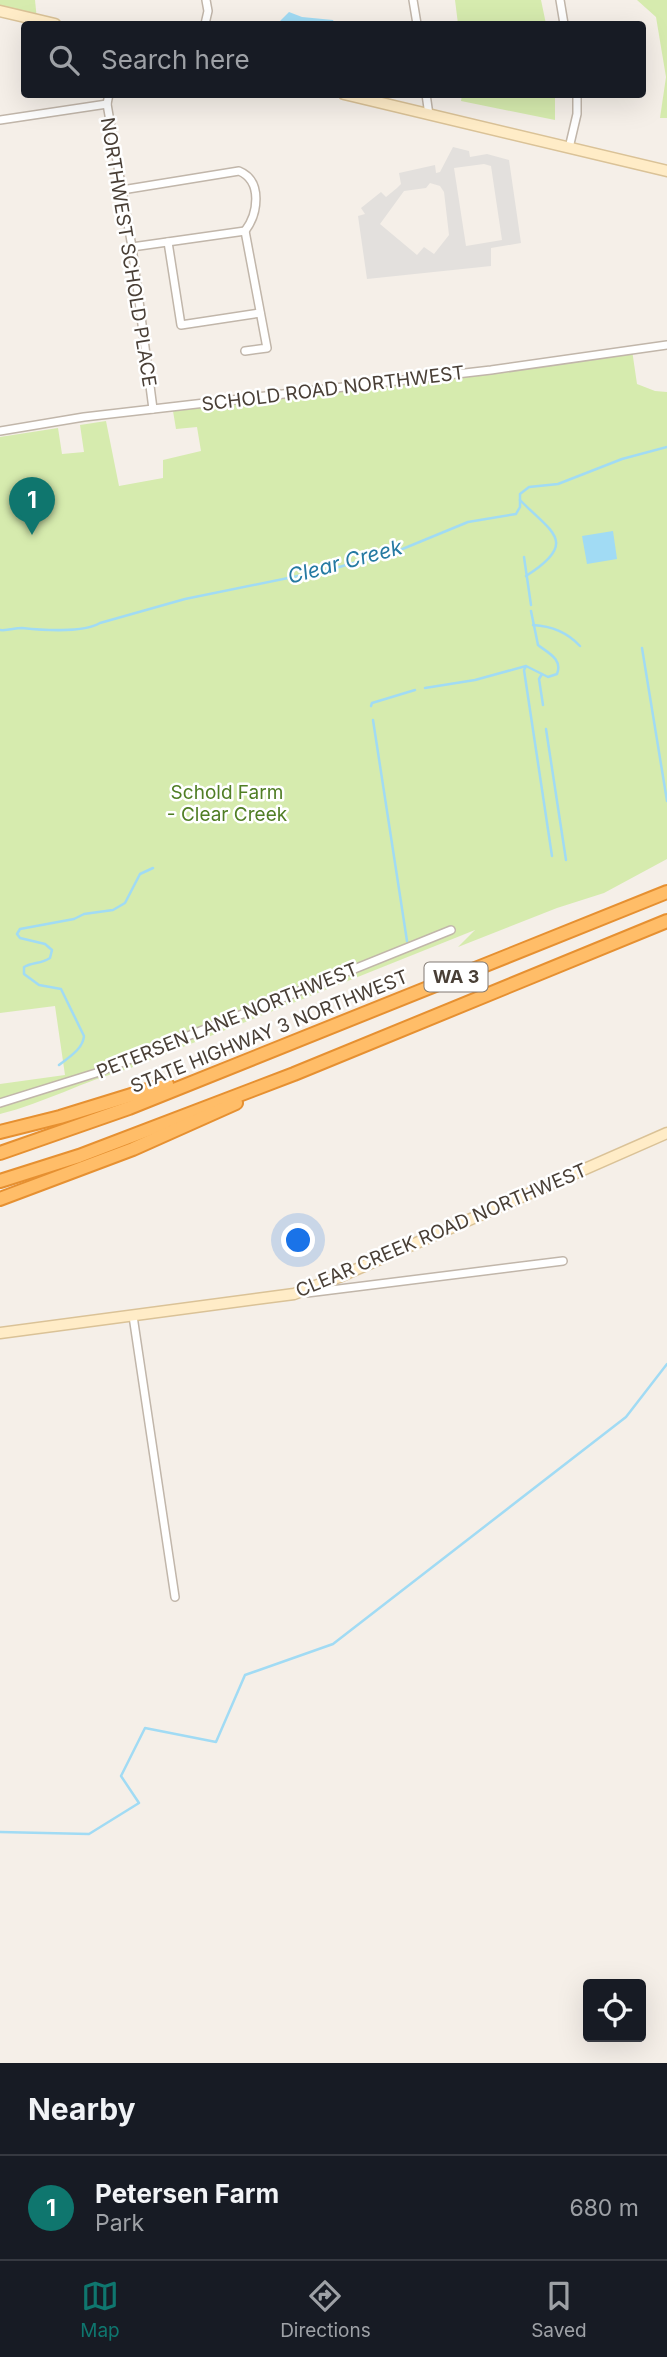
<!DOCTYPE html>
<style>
body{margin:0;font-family:Inter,sans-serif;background:#242831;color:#f1f3f6}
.controls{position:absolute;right:21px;bottom:21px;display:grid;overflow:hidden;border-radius:7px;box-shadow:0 7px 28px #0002}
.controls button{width:63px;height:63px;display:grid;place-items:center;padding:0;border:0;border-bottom:2px solid #363941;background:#171b24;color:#f1f3f6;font:35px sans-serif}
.you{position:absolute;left:299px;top:1241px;width:24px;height:24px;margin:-18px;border:5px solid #fff;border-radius:50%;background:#1a73e8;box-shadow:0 0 0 10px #1a73e833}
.badge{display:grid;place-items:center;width:46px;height:46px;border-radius:50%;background:#0f766e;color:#fff;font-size:23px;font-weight:700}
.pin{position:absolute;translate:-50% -58px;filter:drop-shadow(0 2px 4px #0008)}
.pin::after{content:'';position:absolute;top:37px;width:24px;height:21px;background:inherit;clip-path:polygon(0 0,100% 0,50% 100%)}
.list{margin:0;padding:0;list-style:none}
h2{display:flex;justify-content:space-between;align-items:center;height:91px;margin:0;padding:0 28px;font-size:30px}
h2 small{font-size:23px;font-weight:400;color:#9ea1a6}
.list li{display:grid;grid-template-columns:46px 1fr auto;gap:21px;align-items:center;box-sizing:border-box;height:105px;padding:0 28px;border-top:2px solid #363941}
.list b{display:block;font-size:26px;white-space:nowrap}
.list p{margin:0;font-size:23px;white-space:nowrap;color:#9ea1a6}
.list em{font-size:23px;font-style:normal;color:#9ea1a6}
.icon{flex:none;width:38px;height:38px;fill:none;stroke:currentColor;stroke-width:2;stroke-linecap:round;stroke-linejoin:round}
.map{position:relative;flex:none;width:667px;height:2063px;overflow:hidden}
.search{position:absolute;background:#171b24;box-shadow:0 7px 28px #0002;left:21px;right:21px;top:21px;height:77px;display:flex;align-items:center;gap:18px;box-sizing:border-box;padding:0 24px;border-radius:7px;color:#9ea1a6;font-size:26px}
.sheet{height:196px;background:#171b24}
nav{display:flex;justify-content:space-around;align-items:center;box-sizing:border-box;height:98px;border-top:2px solid #363941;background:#171b24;font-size:19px;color:#9ea1a6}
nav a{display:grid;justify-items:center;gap:4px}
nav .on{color:#0f766e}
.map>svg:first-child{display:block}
.green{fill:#d6ebae}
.parking{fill:#e3e0dd;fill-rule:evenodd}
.water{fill:#a1dbf4}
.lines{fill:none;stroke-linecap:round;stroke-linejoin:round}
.stream{stroke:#a1dbf4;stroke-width:2.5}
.minor-casing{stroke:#c1b6aa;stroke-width:10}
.secondary-casing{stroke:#dac297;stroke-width:13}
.motorway-casing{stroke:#e69031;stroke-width:16}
.minor{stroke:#fff;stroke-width:7}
.secondary{stroke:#ffecc7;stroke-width:10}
.motorway{stroke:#ffbd68;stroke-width:12}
.labels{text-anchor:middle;stroke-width:5;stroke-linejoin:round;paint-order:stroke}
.shield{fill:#fff;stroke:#807972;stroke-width:2}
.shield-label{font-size:18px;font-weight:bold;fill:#493f36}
.street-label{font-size:19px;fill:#493f36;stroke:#fff}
.park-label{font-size:19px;fill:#507e25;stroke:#fff}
.water-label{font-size:21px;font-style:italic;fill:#257aa2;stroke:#fff}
</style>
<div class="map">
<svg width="667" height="2063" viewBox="0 0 667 2063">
<rect width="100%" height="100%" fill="#f5efe8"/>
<!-- green -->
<g class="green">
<polygon points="0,0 35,0 37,20 0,11"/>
<polygon points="455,0 541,0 546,24 458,24"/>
<polygon points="637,0 667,0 667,118 660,118 666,77 656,17"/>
<polygon points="462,95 555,95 555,120 461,101"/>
<path d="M632 350 637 384 655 391 667 392V859L604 893 557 908 458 947 475 930 128 1069C84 1081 44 1103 0 1114V1084L65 1075 55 1006 0 1013V437L58 428 62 454 84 452 80 425 106 421 119 486 163 478V460L201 451 197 427 176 429 173 411 378 385 380 388V382Z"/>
</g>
<!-- parking -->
<path class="parking" d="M453 147 469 151 470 157 487 154 509 160 521 243 491 248V266L367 279 358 216 365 214 361 208 381 192 386 197 397 188 401 184 399 173 435 165 436 173 440 172ZM484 164 491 166 502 240 466 246 454 168ZM430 183 440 186 444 192 449 235 434 254 424 247 417 255 380 224 404 191 426 188Z"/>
<!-- water -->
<g class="water">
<polygon points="289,12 302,17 333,20 335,24 277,24"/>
<polygon points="613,531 617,559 587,564 582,536"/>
</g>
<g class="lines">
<!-- stream -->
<g class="stream">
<path d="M520 500C551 532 580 542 526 576"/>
<polyline points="524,557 531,605"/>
<path d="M533 625C552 626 567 632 580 646"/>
<path d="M0 630C7 631 15 628 22 628 41 630 83 633 100 623L185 599 332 569 400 550 468 522 516 514 520 507V494L529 487 558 484 622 459 667 447"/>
<polyline points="642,648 667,801"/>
<polyline points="526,666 524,670 552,856"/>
<polyline points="542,674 539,679 543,705"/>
<path d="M425 688 475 680 526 666 548 677 557 674C563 659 548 653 538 645L531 611"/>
<polyline points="371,706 372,703 415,690"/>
<polyline points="373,720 407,941"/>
<polyline points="546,729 566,860"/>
<path d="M59 1065C69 1057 83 1049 84 1036L61 989 39 985 24 974V967C33 962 41 964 50 958L52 950 45 944 20 938 17 934 20 929 74 919 84 914 113 910 125 903 140 874 153 868"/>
<polyline points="0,1832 89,1834 139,1803 121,1776 145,1728 216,1742 245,1675 333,1644 626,1417 667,1364"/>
</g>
<!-- minor casing -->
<g class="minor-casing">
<g id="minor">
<polyline points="413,0 417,24"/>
<polyline points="560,0 564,24"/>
<polyline points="205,24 208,11 206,0"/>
<polyline points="109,94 107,104 132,247 153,409"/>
<polyline points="426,94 429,115"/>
<polyline points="0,120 107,104"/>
<polyline points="569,148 577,114 577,94"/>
<path d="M122 190 239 171C263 181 258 214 245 231"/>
<polyline points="168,242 181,325 260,313"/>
<polyline points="132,247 245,231 267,348 245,351"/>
<polyline points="0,431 84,417 491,370 667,345"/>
<polyline points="0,1103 96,1073 451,930"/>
<polyline points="307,1293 563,1261"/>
<polyline points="133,1316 175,1597"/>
</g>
</g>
<!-- secondary casing -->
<g class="secondary-casing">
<g id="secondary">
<polyline points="0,11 55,24"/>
<polyline points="344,94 667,171"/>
<polyline points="0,1333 294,1294 339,1277 667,1133"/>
</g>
</g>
<!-- motorway casing -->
<g class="motorway-casing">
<g id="motorway">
<polyline points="0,1132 60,1117 167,1084"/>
<polyline points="0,1153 129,1108 667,892"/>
<polyline points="0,1181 79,1156 294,1074 667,921"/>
<polyline points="0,1199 133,1149 236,1103"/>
</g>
</g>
<!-- minor -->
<use href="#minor" class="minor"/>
<!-- secondary -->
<use href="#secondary" class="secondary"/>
<!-- motorway -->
<use href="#motorway" class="motorway"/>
</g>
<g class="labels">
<!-- shield labels -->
<rect class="shield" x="424.5" y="962.5" width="63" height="29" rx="5"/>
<g class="shield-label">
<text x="456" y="983">WA 3</text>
</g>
<!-- street labels -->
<g class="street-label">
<text transform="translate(129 252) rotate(81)" y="7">NORTHWEST SCHOLD PLACE</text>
<text transform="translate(333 388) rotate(-7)" y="7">SCHOLD ROAD NORTHWEST</text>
<text transform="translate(227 1020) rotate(-22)" y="7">PETERSEN LANE NORTHWEST</text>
<text transform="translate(269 1031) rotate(-22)" y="7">STATE HIGHWAY 3 NORTHWEST</text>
<text transform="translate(441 1230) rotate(-23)" y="7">CLEAR CREEK ROAD NORTHWEST</text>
</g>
<!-- park labels -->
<g class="park-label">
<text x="227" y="799">Schold Farm<tspan x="227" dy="22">- Clear Creek</tspan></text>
</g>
<!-- water labels -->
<g class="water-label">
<text transform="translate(345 562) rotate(-15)" y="7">Clear Creek</text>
</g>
</g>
</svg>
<div class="controls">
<button><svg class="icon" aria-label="locate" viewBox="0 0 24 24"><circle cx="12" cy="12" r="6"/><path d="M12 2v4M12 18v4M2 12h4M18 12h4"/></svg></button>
</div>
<div class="you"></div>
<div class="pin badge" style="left:32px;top:535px">1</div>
<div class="search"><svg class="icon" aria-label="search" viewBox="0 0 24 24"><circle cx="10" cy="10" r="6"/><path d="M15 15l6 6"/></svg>Search here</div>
</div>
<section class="sheet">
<h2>Nearby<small></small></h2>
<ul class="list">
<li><span class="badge">1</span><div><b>Petersen Farm</b><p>Park</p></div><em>680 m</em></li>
</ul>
</section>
<nav>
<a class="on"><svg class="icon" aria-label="map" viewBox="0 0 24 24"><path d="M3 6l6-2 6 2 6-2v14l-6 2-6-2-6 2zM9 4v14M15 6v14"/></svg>Map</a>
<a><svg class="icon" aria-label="directions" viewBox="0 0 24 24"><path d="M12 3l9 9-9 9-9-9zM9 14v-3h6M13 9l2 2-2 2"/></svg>Directions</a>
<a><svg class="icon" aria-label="saved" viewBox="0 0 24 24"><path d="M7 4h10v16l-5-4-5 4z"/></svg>Saved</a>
</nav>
